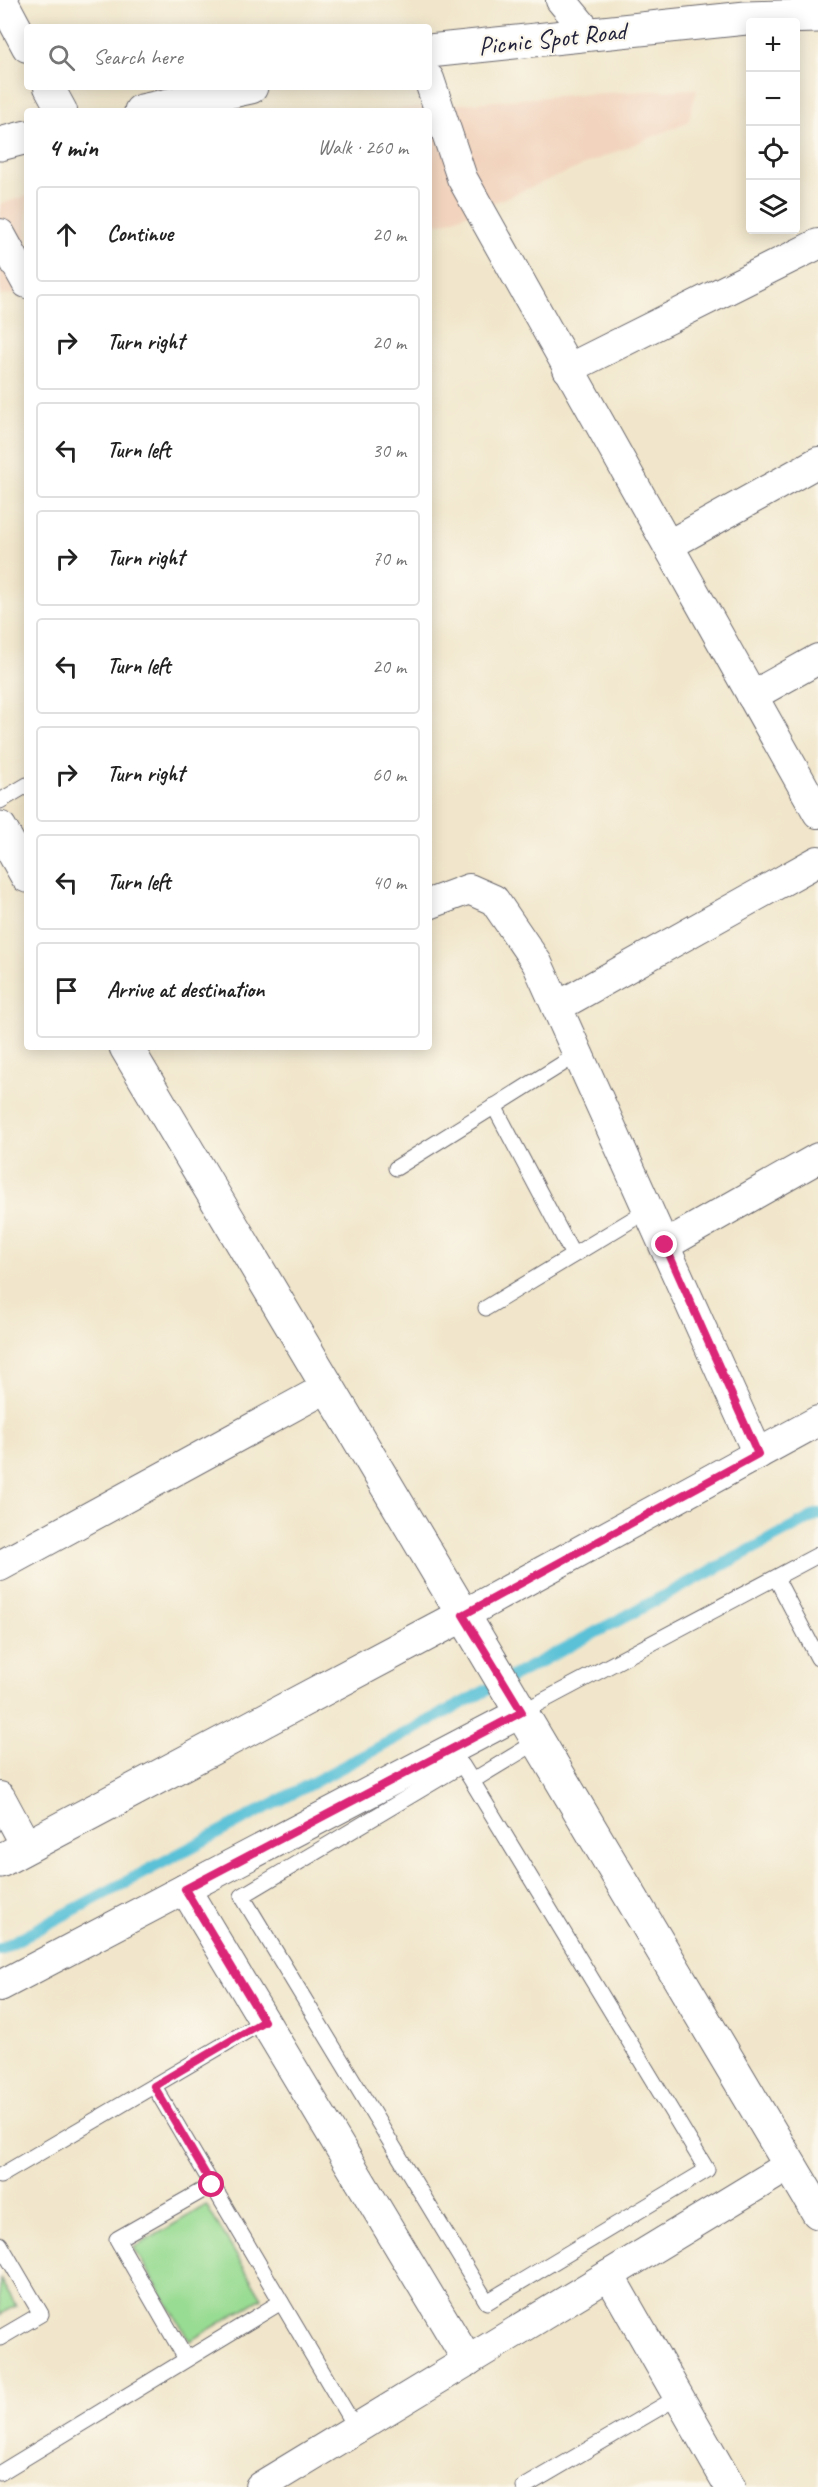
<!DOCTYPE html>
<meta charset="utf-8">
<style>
body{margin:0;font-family:Caveat,sans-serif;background:#f6f6f6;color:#222}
.controls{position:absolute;right:18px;top:18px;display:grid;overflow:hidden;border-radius:6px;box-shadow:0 3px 15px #0003}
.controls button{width:54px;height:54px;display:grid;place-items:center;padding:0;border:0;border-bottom:2px solid #e0e0e0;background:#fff;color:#222;font:30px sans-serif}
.stop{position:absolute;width:18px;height:18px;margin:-14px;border:4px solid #db2777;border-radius:50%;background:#fff}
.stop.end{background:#db2777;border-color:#fff;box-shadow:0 2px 6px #0008}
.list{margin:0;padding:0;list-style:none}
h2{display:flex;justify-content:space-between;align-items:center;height:78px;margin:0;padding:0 24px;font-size:26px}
h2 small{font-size:20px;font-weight:400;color:#767676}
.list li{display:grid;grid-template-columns:39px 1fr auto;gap:18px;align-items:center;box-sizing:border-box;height:96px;margin:0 12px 12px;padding:0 12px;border:2px solid #e0e0e0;border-radius:6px}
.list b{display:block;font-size:22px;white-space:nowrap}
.list em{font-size:20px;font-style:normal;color:#767676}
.icon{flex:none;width:33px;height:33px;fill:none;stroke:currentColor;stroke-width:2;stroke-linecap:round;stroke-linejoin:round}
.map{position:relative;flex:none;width:818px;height:2487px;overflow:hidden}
.search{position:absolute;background:#fff;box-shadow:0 3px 15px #0003;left:24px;top:24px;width:408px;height:66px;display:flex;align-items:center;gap:15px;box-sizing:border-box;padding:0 21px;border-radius:6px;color:#767676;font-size:22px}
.panel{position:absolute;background:#fff;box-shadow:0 3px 15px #0003;left:24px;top:108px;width:408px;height:942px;border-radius:6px}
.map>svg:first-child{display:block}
.built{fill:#f2d4be}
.green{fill:#98db92;stroke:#5d7e66;stroke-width:1.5}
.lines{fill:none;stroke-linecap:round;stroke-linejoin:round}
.stream{stroke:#5ac1d7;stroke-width:12}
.service-casing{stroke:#6a676d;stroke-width:17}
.minor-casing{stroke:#6a676d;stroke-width:32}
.tertiary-casing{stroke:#6a676d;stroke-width:35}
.service{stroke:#fff;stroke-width:15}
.minor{stroke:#fff;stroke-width:30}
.tertiary{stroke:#fff;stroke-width:33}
.route{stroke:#db2777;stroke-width:8}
.labels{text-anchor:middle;stroke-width:4.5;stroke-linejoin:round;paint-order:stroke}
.street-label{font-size:26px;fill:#22223b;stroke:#fbf7ec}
</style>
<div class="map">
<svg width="818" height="2487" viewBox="0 0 818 2487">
<rect width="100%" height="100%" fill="#fbf7ec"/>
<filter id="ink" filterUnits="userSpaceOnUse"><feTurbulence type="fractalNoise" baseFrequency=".0167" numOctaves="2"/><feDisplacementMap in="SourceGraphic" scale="12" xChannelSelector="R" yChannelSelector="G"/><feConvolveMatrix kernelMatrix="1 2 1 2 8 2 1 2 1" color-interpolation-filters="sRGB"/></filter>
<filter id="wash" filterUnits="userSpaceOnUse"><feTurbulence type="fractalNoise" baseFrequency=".008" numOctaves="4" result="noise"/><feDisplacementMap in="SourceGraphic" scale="24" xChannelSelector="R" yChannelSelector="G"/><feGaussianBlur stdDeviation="1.35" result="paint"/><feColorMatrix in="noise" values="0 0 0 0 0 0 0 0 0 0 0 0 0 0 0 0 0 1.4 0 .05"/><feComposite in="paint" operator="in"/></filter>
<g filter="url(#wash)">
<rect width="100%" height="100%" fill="#f1e6cb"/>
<!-- built -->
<g class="built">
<polygon points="697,89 688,122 447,222 429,225 429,111 374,111 581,94"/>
<polygon points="27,196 27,292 0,296 0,204"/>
</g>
<!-- green -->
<g class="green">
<polygon points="206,2205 262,2298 190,2341 134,2248"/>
<polygon points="0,2279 16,2306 0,2315"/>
</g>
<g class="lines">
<!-- stream -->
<polyline class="stream" points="0,1949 818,1514"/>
</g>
</g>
<g filter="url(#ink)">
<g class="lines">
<!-- service casing -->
<g class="service-casing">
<g id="service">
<polyline points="0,801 27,785"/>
<polyline points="494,1106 573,1255"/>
<polyline points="396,1168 578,1054"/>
<polyline points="486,1308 648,1210"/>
<polyline points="776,1578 818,1658"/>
<polyline points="522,1712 818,1555"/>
<polyline points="472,1781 462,1765 242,1896 487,2302 707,2170 472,1781 538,1741"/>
<polyline points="154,2086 356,2429"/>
<polyline points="0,2176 264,2021"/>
<polyline points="0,2244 41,2314 0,2338"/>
<polyline points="186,2359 117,2239 212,2185"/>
<polyline points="0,2473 281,2302"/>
<polyline points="524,2487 678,2397"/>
</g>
</g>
<!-- minor casing -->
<g class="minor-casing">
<g id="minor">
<polyline points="2,0 27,47"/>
<polyline points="561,0 590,35"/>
<polyline points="429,79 462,178 818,813"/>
<polyline points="49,87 62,111"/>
<polyline points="0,234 27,283"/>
<polyline points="568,369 818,244"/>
<polyline points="669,545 818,462"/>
<polyline points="752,696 818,659"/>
<polyline points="429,904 469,889 494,900 537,963 758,1454"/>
<polyline points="557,1007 818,861"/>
<polyline points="665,1245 818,1158"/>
<polyline points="0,1566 328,1387"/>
<polyline points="463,1615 818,1421"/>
<polyline points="0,1797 27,1847"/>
<polyline points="185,1889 468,2361"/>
<polyline points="0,1986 522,1712"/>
<polyline points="609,2275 730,2487"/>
<polyline points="260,2487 790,2165"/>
</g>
</g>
<!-- tertiary casing -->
<g class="tertiary-casing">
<g id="tertiary">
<polyline points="429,51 746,18 818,16"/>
<polyline points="141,111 251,87"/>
<polyline points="0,144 27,137"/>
<polyline points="0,828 27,876"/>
<polyline points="126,1047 818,2212"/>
<polyline points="0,1861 463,1615"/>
</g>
</g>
<!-- service -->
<use href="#service" class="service"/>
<!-- minor -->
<use href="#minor" class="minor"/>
<!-- tertiary -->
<use href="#tertiary" class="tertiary"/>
</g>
</g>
<g class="lines" filter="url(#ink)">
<!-- route -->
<polyline class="route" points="212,2185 154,2086 264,2021 185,1889 522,1712 463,1615 758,1454 665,1245"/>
</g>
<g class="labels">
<!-- street labels -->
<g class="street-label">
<text transform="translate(552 38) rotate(-6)" y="9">Picnic Spot Road</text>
</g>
</g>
</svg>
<div class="controls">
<button>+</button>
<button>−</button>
<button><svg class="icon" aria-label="locate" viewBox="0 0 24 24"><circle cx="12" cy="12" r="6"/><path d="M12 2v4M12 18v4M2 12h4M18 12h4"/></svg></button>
<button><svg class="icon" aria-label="layers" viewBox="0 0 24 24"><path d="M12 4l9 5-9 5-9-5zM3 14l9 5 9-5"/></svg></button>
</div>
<div class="stop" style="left:212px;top:2185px"></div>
<div class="stop end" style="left:665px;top:1245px"></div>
<div class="search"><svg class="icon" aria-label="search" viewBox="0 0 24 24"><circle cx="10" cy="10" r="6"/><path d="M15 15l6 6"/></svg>Search here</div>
<section class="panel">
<h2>4 min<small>Walk · 260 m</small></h2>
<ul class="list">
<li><svg class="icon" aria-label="ahead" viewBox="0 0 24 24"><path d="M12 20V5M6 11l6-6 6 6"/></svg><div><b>Continue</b></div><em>20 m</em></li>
<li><svg class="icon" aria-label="right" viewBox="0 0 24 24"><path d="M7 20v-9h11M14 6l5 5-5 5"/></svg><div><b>Turn right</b></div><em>20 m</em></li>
<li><svg class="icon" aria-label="left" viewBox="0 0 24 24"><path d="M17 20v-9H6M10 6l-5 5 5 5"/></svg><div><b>Turn left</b></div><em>30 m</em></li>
<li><svg class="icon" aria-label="right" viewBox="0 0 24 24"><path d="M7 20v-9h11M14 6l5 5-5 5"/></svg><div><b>Turn right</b></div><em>70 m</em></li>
<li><svg class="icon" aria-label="left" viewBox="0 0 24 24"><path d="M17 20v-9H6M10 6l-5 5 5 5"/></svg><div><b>Turn left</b></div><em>20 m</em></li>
<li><svg class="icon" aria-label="right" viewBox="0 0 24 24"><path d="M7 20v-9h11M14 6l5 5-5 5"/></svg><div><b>Turn right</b></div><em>60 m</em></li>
<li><svg class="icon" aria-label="left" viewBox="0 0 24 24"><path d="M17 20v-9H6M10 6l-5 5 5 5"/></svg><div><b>Turn left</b></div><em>40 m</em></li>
<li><svg class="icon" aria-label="arrive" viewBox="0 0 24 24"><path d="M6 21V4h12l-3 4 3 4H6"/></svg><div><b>Arrive at destination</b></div></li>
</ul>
</section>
</div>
